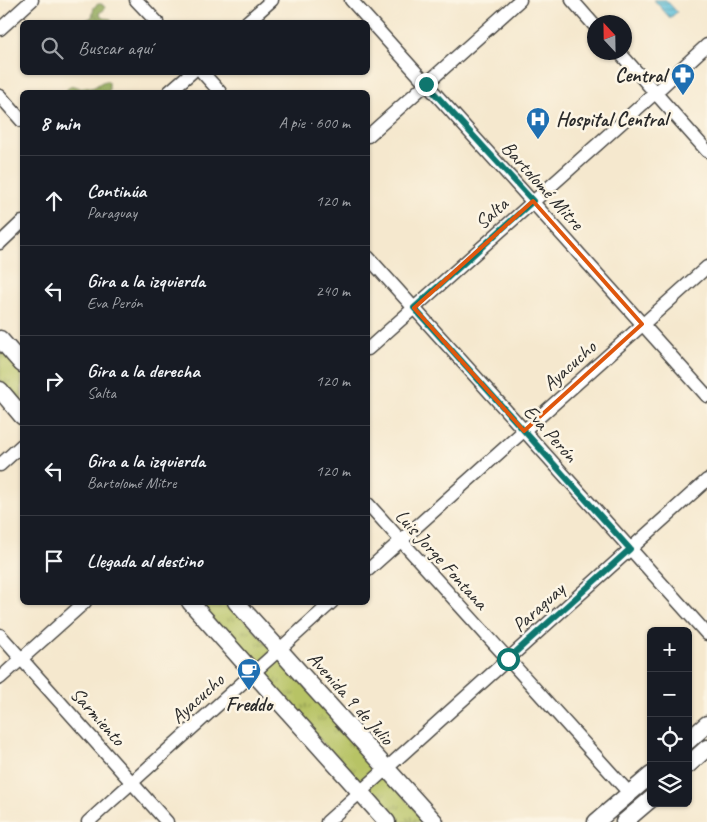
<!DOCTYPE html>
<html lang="es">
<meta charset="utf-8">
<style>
body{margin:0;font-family:Caveat,sans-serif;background:#20242c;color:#f1f3f6}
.controls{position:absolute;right:15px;bottom:15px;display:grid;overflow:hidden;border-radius:8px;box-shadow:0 1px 4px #0004}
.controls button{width:45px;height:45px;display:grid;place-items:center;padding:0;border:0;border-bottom:1px solid #363941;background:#171b24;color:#f1f3f6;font:25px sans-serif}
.compass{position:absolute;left:587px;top:15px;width:45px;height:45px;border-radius:50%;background:#171b24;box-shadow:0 1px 4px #0004;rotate:338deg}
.stop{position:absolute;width:15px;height:15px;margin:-11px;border:4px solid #0f766e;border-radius:50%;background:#fff}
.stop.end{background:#0f766e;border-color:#fff;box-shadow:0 1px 5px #0008}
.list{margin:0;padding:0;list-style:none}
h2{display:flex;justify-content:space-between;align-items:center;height:65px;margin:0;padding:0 20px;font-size:21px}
h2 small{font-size:16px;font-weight:400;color:#9ea1a6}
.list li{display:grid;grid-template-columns:32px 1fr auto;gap:15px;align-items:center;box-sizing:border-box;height:90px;padding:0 20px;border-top:1px solid #363941}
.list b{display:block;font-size:19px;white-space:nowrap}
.list p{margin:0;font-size:16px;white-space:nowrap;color:#9ea1a6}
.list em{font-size:16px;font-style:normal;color:#9ea1a6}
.icon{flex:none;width:28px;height:28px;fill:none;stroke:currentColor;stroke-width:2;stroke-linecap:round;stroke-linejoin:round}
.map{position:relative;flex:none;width:707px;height:822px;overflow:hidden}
.search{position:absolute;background:#171b24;box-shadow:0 1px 4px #0004;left:20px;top:20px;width:350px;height:55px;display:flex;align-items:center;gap:12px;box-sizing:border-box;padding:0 18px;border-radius:8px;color:#9ea1a6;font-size:19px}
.panel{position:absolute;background:#171b24;box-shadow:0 1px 4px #0004;left:20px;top:90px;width:350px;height:515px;border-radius:8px}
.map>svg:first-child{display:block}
.forest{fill:url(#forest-crowns);stroke:#5e6a42}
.park{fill:url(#park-tufts);stroke:#717748}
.water{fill:url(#water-rules);stroke:#437482}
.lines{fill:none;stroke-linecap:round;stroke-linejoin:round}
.minor-casing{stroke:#494743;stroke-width:15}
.major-casing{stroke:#494743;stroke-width:19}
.minor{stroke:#fff;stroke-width:12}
.major{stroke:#fff;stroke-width:16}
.route{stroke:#0f766e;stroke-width:6}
.marked{fill:none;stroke:#df570e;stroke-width:4;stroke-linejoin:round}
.labels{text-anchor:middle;stroke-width:5;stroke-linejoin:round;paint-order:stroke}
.poi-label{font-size:20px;font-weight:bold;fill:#2b2b2b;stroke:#fcf5e5;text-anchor:end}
.street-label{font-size:20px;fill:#2b2b2b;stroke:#fcf5e5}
</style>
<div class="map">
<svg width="707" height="822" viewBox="0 0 707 822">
<defs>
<pattern id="forest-crowns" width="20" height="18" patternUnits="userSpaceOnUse" patternTransform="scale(1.25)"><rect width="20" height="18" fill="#91a95a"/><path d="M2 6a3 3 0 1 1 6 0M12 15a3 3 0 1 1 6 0" fill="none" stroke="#778a4b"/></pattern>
<pattern id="park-tufts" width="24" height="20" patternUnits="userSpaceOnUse" patternTransform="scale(1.25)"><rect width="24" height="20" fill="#b7c365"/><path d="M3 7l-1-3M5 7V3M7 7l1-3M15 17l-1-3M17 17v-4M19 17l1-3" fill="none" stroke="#959f53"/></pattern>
<pattern id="water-rules" width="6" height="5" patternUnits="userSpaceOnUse" patternTransform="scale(1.25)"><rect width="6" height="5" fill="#5bbed9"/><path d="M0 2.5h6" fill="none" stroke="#4b9bb0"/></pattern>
</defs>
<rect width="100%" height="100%" fill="#fcf5e5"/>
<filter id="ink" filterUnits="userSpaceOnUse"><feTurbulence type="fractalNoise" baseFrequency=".02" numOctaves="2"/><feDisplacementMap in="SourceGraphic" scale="10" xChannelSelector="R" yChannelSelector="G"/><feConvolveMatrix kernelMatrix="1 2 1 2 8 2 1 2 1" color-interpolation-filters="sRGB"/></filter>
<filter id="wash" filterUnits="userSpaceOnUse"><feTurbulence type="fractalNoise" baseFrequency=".0096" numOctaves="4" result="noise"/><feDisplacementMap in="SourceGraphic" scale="20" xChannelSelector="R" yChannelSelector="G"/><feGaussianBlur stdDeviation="1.12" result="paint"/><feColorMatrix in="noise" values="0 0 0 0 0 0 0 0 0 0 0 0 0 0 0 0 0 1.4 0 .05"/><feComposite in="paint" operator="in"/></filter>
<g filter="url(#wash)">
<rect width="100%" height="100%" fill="#f5e8ce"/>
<!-- forest -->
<g class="forest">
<path d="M98 4H102L105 7 104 10 99 13C103 21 105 17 111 19L112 22H86V20L92 17 94 7Z"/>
<path d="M106 81 109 82V92H78L76 90 73 92H64C71 85 72 84 82 89 86 86 88 86 91 88 97 87 99 82 106 81Z"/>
</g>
<!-- park -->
<g class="park">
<polygon points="0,346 22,371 22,407 0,382"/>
<polygon points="197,603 230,603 426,822 394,822"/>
</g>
<!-- water -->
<polygon class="water" points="654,0 666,0 677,12 670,18"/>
</g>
<g filter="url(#ink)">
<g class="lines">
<!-- minor casing -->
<g class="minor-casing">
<g id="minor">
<polyline points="136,0 157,22"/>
<polyline points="351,0 707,396"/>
<polyline points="572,0 594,25"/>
<polyline points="247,22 272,0"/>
<polyline points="0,29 32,0"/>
<polyline points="619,52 707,151"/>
<polyline points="202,72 220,92"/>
<polyline points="169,92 192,72"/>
<polyline points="0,96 22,121"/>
<polyline points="368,136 520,0"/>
<polyline points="0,243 22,222"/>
<polyline points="368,257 707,634"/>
<polyline points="368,349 655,93 707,45"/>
<polyline points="0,465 22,445"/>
<polyline points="368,504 630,794"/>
<polyline points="368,570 707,267"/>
<polyline points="0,635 167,822"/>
<polyline points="0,678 85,602"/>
<polyline points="88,822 332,602"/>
<polyline points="327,822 707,480"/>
</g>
</g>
<!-- major casing -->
<g class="major-casing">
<g id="major">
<polyline points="0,339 22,364"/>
<polyline points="0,390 22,416"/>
<polyline points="190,602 387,822"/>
<polyline points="236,602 435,822"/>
<polyline points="688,741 707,724"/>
<polyline points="688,765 707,748"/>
<polyline points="596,822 651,775"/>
<polyline points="624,822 651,799"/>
</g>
</g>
<!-- minor -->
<use href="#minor" class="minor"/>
<!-- major -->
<use href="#major" class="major"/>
</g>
</g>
<g class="lines" filter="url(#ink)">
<!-- route -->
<polyline class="route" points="426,84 533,201 414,308 630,549 508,659"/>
</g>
<!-- marked area -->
<path class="marked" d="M533 201 642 324 524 431 414 308Z"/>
<!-- icons -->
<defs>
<g id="pharmacy-pin" transform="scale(1.25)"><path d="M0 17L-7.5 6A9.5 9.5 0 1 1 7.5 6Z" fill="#1f6fb2" stroke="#fcf5e5"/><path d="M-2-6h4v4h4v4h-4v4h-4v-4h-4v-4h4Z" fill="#fff"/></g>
<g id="hospital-pin" transform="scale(1.25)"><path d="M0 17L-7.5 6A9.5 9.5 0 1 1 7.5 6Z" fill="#1f6fb2" stroke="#fcf5e5"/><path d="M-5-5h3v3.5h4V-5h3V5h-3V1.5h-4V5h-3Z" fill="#fff"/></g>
<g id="cafe-pin" transform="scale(1.25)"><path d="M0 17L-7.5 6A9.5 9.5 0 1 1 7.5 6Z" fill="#1f6fb2" stroke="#fcf5e5"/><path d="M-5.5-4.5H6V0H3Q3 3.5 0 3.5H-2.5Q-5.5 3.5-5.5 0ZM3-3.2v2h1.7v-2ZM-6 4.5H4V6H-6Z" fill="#fff"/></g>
</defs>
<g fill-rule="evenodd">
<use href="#pharmacy-pin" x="683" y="75"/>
<use href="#hospital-pin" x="538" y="119"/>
<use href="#cafe-pin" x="249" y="670"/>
</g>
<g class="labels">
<!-- poi labels -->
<g class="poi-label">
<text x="666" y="82">Central</text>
<text x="556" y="126" text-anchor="start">Hospital Central</text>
<text x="249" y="711" text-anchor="middle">Freddo</text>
</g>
<!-- street labels -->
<g class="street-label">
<text transform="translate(543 185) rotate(48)" y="7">Bartolomé Mitre</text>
<text transform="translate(491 213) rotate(-42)" y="7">Salta</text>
<text transform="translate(569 365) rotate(-42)" y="7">Ayacucho</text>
<text transform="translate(551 433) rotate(48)" y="7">Eva Perón</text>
<text transform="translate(442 559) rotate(48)" y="7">Luis Jorge Fontana</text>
<text transform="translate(538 607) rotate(-42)" y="7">Paraguay</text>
<text transform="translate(197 698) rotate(-42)" y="7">Ayacucho</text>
<text transform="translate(351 698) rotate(48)" y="7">Avenida 9 de Julio</text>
<text transform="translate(98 716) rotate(48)" y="7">Sarmiento</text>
</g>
</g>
</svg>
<div class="controls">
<button>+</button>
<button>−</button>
<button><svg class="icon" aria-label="locate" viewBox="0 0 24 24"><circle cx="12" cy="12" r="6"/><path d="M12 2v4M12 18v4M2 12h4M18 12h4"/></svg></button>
<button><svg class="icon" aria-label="layers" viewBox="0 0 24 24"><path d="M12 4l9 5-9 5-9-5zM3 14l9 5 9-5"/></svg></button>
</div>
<svg class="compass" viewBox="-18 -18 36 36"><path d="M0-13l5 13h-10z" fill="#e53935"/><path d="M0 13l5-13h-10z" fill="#9ea1a6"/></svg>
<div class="stop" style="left:508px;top:659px"></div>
<div class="stop end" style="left:426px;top:84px"></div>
<div class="search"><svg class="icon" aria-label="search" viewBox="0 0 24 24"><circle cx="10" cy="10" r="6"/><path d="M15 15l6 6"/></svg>Buscar aquí</div>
<section class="panel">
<h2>8 min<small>A pie · 600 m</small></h2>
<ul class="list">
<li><svg class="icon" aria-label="ahead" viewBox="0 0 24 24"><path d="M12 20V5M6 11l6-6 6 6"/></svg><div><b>Continúa</b><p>Paraguay</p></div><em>120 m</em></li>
<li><svg class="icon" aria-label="left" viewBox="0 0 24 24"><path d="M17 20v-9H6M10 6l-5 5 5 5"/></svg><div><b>Gira a la izquierda</b><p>Eva Perón</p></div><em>240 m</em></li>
<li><svg class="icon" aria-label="right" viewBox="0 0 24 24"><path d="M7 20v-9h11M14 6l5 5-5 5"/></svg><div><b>Gira a la derecha</b><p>Salta</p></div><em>120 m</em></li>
<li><svg class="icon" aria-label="left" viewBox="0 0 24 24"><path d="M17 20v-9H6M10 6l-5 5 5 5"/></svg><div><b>Gira a la izquierda</b><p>Bartolomé Mitre</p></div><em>120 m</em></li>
<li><svg class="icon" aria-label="arrive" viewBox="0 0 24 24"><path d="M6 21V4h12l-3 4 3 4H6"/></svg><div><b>Llegada al destino</b></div></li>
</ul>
</section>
</div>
